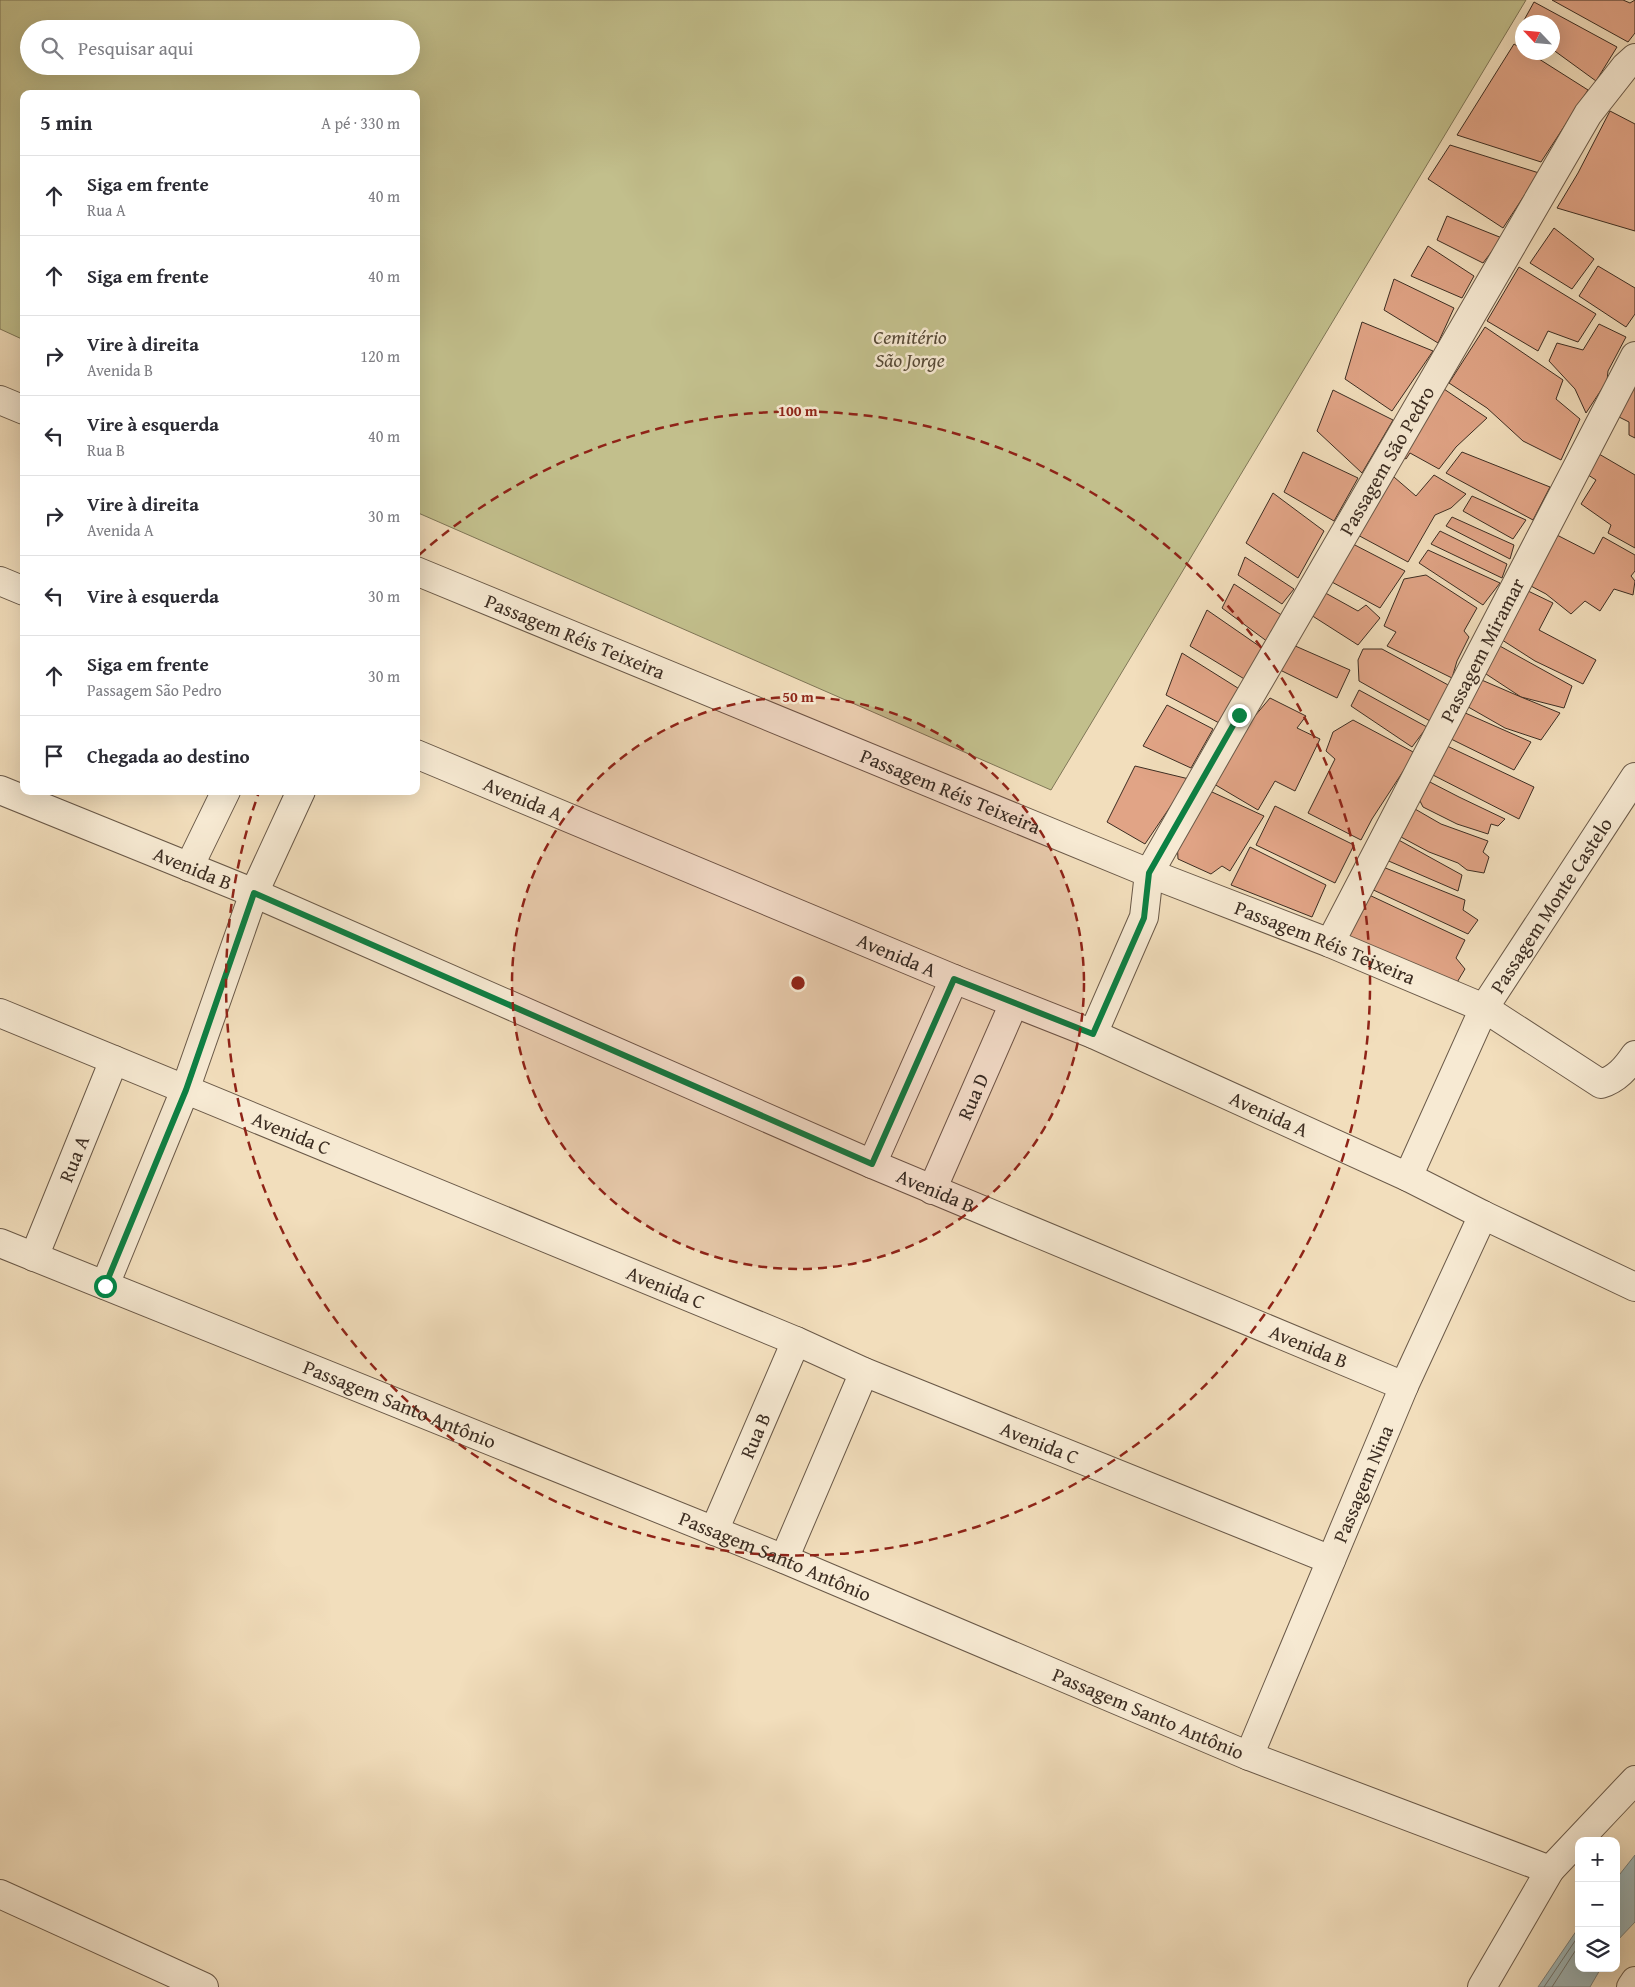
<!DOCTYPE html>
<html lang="pt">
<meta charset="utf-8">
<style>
body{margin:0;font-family:"Gentium Book Plus",serif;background:#f2f2f3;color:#2b2b33}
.controls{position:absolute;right:15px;bottom:15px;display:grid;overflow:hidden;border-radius:10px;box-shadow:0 5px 20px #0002}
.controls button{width:45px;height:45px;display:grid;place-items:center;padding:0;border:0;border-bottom:1px solid #e1e1e2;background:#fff;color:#2b2b33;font:25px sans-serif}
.compass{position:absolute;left:1515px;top:15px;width:45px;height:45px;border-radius:50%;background:#fff;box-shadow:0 5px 20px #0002;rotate:296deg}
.stop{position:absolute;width:15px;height:15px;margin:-11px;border:4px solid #0b8043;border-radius:50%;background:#fff}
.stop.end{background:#0b8043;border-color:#fff;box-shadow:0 1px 5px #0008}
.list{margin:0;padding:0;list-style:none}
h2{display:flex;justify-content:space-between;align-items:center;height:65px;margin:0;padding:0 20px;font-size:21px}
h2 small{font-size:16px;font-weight:400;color:#7c7c81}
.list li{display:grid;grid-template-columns:32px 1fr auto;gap:15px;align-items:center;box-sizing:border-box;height:80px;padding:0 20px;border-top:1px solid #e1e1e2}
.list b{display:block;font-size:19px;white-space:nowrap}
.list p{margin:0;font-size:16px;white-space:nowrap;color:#7c7c81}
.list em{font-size:16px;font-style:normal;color:#7c7c81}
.icon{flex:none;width:28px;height:28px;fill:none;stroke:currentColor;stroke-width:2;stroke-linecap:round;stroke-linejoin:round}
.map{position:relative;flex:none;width:1635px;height:1987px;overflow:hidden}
.search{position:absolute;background:#fff;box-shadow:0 5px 20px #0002;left:20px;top:20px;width:400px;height:55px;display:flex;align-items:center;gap:12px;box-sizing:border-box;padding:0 18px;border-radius:28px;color:#7c7c81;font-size:19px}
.panel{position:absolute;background:#fff;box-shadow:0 5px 20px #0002;left:20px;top:90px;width:400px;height:705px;border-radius:10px}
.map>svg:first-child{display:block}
.green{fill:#c2bf8c;stroke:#7f7657;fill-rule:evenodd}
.water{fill:#a0b9bb;stroke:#78817e}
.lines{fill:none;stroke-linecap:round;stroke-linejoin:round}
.shore{stroke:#6e736e;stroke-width:1}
.building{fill:#e1a486;stroke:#3c2d22}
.minor-casing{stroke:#6a5948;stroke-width:30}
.minor{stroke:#f7ead3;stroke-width:28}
.route{stroke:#0b8043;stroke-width:6}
.ring{fill:none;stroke:#8f2418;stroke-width:2.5;stroke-dasharray:9 6}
.labels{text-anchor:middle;stroke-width:5;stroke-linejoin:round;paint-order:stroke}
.park-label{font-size:20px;font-style:italic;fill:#574a37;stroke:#f7ead3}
.street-label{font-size:20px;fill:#3c2d22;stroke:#f7ead3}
.centre{fill:#8f2418;stroke:#f7ead3;stroke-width:2.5}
.ring-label{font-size:15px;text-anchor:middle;font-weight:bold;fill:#8f2418;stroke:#f7ead3;stroke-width:5;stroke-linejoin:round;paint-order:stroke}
</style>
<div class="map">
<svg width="1635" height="1987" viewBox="0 0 1635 1987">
<rect width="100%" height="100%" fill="#f2debc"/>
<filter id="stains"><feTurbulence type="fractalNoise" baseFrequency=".004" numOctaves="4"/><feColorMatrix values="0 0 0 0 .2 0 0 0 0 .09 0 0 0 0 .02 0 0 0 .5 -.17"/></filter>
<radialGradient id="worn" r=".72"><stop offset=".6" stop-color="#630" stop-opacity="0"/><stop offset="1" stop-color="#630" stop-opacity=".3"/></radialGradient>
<!-- green -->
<path class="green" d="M0 0H1526L1051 790 416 512V94H24V340L0 329ZM29 29H411V66H29Z"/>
<!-- water -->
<g class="water">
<polygon points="1635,1855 1635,1922 1616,1942 1616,1879"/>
<polygon points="1579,1927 1579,1968 1601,1968 1590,1987 1538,1987"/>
</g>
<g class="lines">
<!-- shore -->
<g class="shore">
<polyline points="1544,1987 1579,1935"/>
<polyline points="1552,1987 1579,1945"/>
</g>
</g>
<!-- building -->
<g class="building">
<polygon points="1552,0 1623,0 1630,3 1635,0 1635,33 1628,42"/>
<polygon points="1534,2 1617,47 1596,81 1552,49 1552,22 1523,22"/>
<polygon points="1514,44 1522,49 1522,52 1528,52 1588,90 1541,162 1457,135"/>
<polygon points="1610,111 1635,124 1635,231 1557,208 1578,173"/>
<polygon points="1450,145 1539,173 1503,228 1428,179"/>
<polygon points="1447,216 1502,238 1483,263 1437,240"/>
<polygon points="1554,228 1594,259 1572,289 1530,263"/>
<polygon points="1428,246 1474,276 1462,298 1411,276"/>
<polygon points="1598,266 1635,288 1635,314 1626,327 1579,296"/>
<polygon points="1519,267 1596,314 1578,342 1548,331 1538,351 1487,321"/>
<polygon points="1394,279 1454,308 1438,343 1384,310"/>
<polygon points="1362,322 1433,351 1392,411 1345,379"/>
<polygon points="1599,324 1626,337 1608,371 1607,381 1586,413 1575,389 1549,361 1557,343 1583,350"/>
<polygon points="1485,327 1563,380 1556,399 1580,419 1561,460 1523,441 1487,408 1449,383"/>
<polygon points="1635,375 1635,438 1629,435 1629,422 1617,416"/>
<polygon points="1441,387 1487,418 1456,447 1439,469 1410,453 1406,459 1399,455"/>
<polygon points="1333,390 1393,420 1362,473 1317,431"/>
<polygon points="1303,452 1358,478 1334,521 1284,492"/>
<polygon points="1462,452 1550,487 1533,520 1446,473"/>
<polygon points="1599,454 1635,475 1635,548 1608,533 1611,525 1581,504 1596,480 1585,473"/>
<polygon points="1387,471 1416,496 1434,475 1466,494 1451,508 1435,515 1408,562 1354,533"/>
<polygon points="1273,493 1324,531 1298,578 1246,543"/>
<polygon points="1472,496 1526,520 1513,539 1463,511"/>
<polygon points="1452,517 1514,545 1510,559 1446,526"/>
<polygon points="1440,531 1507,564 1502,578 1431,544"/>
<polygon points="1553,533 1594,554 1603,537 1635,555 1635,571 1631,576 1635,581 1633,595 1614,589 1600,611 1585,601 1571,614 1546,594 1529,585"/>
<polygon points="1351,543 1405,571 1380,608 1330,581"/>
<polygon points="1428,550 1500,583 1483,605 1419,563"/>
<polygon points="1245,557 1294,589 1282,604 1238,575"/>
<polygon points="1426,575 1477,608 1464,631 1469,637 1457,661 1452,678 1387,646 1396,632 1384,626 1404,579"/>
<polygon points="1234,584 1283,616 1268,642 1222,608"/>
<polygon points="1320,590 1358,611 1366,605 1380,618 1358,645 1311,615"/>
<polygon points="1526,590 1553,603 1539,630 1596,660 1583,684 1535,661 1499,638"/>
<polygon points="1207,610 1262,648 1246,680 1190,646"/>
<polygon points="1293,645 1350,670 1337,698 1278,669"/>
<polygon points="1498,645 1572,686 1564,708 1521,697 1483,672"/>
<polygon points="1363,649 1382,649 1450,686 1430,721 1359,681 1358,660"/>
<polygon points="1182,653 1241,690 1223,725 1166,695"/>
<polygon points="1477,678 1521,697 1560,713 1541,740 1505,728 1463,704"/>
<polygon points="1359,690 1427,727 1412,747 1351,706"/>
<polygon points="1270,698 1306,716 1297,728 1320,739 1295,791 1275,781 1258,810 1214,784 1238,736"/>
<polygon points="1167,705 1213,729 1191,768 1143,746"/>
<polygon points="1463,712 1531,742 1514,770 1449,738"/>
<polygon points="1353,720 1415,753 1372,819 1361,840 1308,813 1335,759 1326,751 1333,732"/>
<polygon points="1445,745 1534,787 1519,819 1429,773"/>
<polygon points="1135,766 1189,779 1145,844 1107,822"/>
<polygon points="1426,780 1459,797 1505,819 1498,826 1491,824 1488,834 1457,824 1423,807 1417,795"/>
<polygon points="1212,792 1264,816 1230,871 1222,866 1211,874 1178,859 1177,839 1197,807"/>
<polygon points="1275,806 1354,845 1335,883 1256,845"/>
<polygon points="1415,809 1441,824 1488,841 1483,852 1489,857 1484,873 1467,870 1458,863 1429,852 1401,837"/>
<polygon points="1395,838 1462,875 1458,891 1384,859"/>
<polygon points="1250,847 1326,885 1312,917 1231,885"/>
<polygon points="1378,865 1465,900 1463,910 1478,920 1468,934 1367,887"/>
<polygon points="1367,894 1465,940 1456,958 1465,969 1456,984 1342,938"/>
</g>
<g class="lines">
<!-- minor casing -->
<g class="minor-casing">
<g id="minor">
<polyline points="0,400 24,410"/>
<path id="s1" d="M416 571 1149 873 1330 943 1484 1008 1601 1084C1617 1079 1626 1068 1635 1055"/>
<polyline points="0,581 24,591"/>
<path id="s2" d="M416 754 954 979 1093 1034 1408 1177 1483 1215 1635 1287"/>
<path id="s3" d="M0 790 254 893 872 1164 1404 1386"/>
<polyline points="189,867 226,791"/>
<path id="s4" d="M1330 943 1635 356"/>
<path id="s5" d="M0 1013 796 1341 864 1372 1331 1560"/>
<path id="s6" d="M1093 1034 1144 917 1149 873 1239 715 1588 114 1625 67 1635 58"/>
<polyline points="872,1164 954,979"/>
<path id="s7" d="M1408 1177 1484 1008 1635 777"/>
<path id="s8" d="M932 1190 1014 1003"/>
<path id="s9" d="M0 1243 784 1559 1249 1756 1550 1870"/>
<path id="s10" d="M34 1257 114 1060"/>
<polyline points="105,1285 185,1090 254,893 301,791"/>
<path id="s11" d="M714 1531 796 1341"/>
<polyline points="784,1559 864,1372"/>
<path id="s12" d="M1249 1756 1404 1386 1483 1215"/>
<polyline points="0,1894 204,1987"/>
<polyline points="1482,1987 1550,1870 1635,1780"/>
<polyline points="1631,1987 1635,1981"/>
</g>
</g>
<!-- minor -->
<use href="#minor" class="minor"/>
</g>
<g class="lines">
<!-- route -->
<polyline class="route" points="105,1286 186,1090 254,893 872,1164 954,979 1093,1034 1144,918 1149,873 1239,715"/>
</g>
<!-- distance rings -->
<circle cx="798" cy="983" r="286" fill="#8f2418" fill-opacity=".12"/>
<g class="ring">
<circle cx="798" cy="983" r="286"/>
<path d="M419 555A572 572 0 1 1 259 792"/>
</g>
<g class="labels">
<!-- park labels -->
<g class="park-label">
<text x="910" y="344">Cemitério<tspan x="910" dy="23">São Jorge</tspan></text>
</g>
<!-- street labels -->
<g class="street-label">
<text dy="7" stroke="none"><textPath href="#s6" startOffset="648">Passagem São Pedro</textPath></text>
<text dy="7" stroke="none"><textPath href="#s1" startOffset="172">Passagem Réis Teixeira</textPath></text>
<text dy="7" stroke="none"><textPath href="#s4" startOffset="330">Passagem Miramar</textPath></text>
<text dy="7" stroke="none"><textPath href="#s1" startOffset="578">Passagem Réis Teixeira</textPath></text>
<text dy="7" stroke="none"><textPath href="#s2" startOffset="116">Avenida A</textPath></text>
<text dy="7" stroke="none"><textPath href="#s3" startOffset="208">Avenida B</textPath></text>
<text dy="7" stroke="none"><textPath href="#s7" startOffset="308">Passagem Monte Castelo</textPath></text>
<text dy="7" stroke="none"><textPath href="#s1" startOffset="982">Passagem Réis Teixeira</textPath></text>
<text dy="7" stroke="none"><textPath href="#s2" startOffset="521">Avenida A</textPath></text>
<text dy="7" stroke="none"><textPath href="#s8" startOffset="102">Rua D</textPath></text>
<text dy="7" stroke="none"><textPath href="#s2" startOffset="926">Avenida A</textPath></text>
<text dy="7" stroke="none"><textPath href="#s5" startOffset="315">Avenida C</textPath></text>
<text dy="7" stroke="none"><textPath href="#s10" startOffset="106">Rua A</textPath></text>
<text dy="7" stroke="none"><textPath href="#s3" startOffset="1018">Avenida B</textPath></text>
<text dy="7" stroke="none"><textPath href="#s5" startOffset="720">Avenida C</textPath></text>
<text dy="7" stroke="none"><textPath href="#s3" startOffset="1422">Avenida B</textPath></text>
<text dy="7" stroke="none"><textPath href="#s9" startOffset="431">Passagem Santo Antônio</textPath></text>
<text dy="7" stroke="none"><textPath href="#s11" startOffset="104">Rua B</textPath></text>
<text dy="7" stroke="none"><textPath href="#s5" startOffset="1125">Avenida C</textPath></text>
<text dy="7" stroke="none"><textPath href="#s12" startOffset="295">Passagem Nina</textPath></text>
<text dy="7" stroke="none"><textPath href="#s9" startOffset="836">Passagem Santo Antônio</textPath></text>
<text dy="7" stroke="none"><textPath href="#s9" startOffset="1241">Passagem Santo Antônio</textPath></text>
</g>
</g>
<circle cx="798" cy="983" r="8" class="centre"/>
<g class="ring-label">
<text x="798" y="416">100 m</text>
<text x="798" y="702">50 m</text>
</g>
<rect width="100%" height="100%" filter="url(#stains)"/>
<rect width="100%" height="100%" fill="url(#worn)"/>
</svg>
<div class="controls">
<button>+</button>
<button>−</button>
<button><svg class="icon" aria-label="layers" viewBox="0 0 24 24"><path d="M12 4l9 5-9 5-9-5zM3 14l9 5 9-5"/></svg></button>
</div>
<svg class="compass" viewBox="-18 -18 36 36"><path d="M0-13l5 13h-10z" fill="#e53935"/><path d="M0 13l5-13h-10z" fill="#7c7c81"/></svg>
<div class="stop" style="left:105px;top:1286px"></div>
<div class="stop end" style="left:1239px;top:715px"></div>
<div class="search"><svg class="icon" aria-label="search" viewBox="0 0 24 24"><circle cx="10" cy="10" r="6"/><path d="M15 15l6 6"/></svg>Pesquisar aqui</div>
<section class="panel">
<h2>5 min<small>A pé · 330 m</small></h2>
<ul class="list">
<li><svg class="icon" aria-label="ahead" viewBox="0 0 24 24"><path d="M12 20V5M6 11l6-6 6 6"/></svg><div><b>Siga em frente</b><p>Rua A</p></div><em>40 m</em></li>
<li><svg class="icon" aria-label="ahead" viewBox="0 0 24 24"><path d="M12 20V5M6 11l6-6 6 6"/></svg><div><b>Siga em frente</b></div><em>40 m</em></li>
<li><svg class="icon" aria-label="right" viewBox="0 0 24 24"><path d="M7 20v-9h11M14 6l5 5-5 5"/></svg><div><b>Vire à direita</b><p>Avenida B</p></div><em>120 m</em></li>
<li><svg class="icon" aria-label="left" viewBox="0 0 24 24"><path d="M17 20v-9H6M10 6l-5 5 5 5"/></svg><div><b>Vire à esquerda</b><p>Rua B</p></div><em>40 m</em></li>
<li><svg class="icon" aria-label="right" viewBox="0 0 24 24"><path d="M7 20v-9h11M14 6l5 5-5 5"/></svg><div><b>Vire à direita</b><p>Avenida A</p></div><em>30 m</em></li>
<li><svg class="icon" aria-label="left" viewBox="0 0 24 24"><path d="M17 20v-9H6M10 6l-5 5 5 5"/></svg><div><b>Vire à esquerda</b></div><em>30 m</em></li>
<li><svg class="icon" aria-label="ahead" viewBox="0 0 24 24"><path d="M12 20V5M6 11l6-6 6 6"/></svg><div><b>Siga em frente</b><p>Passagem São Pedro</p></div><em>30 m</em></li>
<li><svg class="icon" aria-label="arrive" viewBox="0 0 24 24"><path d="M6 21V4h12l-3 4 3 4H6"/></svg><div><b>Chegada ao destino</b></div></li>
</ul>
</section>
</div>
